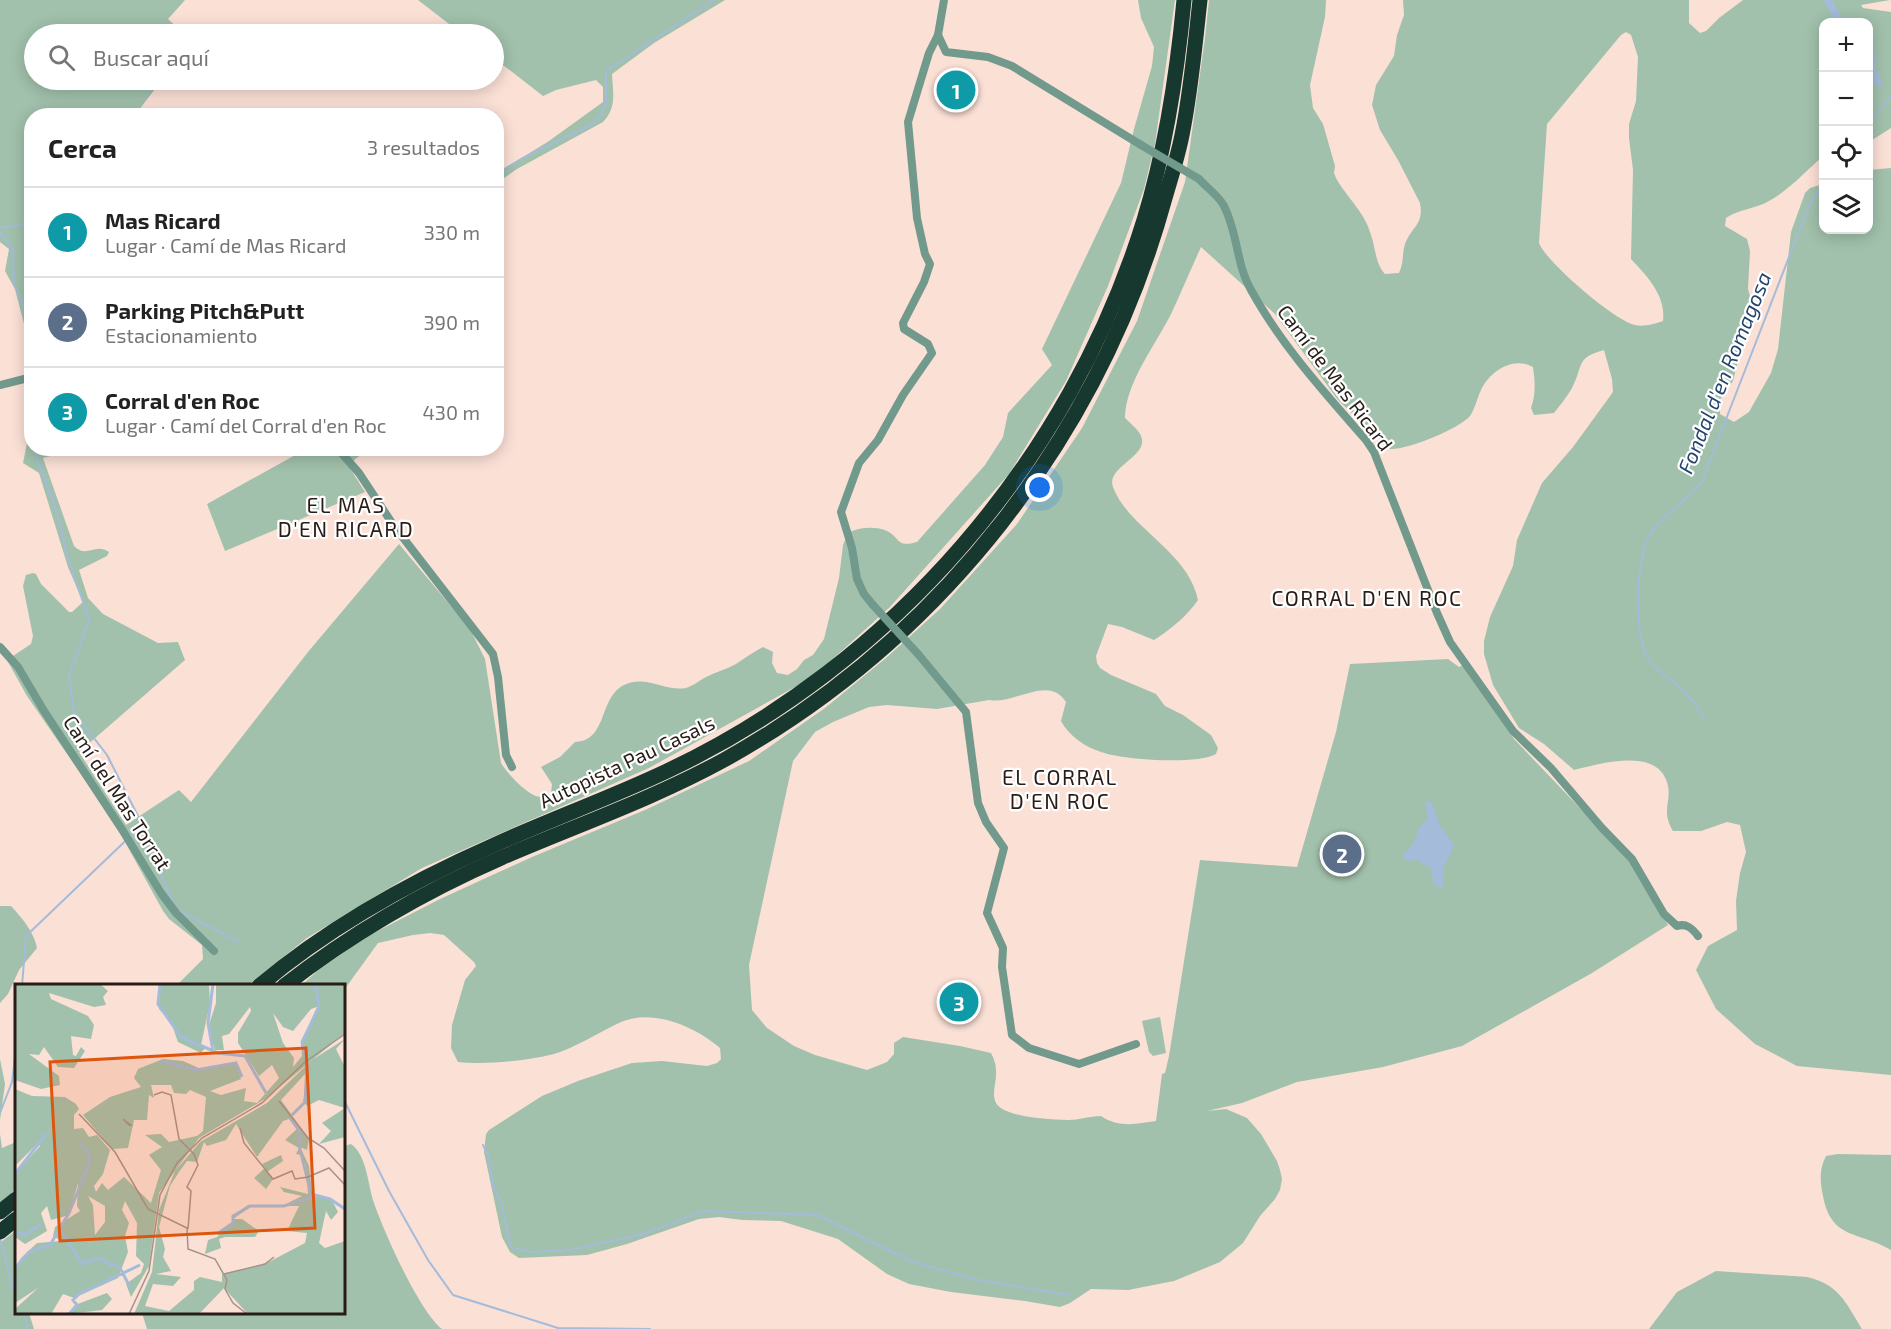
<!DOCTYPE html>
<html lang="es">
<meta charset="utf-8">
<style>
body{margin:0;font-family:"Exo 2",sans-serif;background:#f6f6f6;color:#222}
.controls{position:absolute;right:18px;top:18px;display:grid;overflow:hidden;border-radius:12px;box-shadow:0 3px 15px #0003}
.controls button{width:54px;height:54px;display:grid;place-items:center;padding:0;border:0;border-bottom:2px solid #e0e0e0;background:#fff;color:#222;font:30px sans-serif}
.you{position:absolute;left:1040px;top:488px;width:21px;height:21px;margin:-15px;border:4px solid #fff;border-radius:50%;background:#1a73e8;box-shadow:0 0 0 9px #1a73e833}
.badge{display:grid;place-items:center;width:39px;height:39px;border-radius:50%;background:#a047b3;color:#fff;font-size:20px;font-weight:700}
.pin{position:absolute;translate:-50% -50%;border:3px solid #fff;box-shadow:0 2px 6px #0006}
.list{margin:0;padding:0;list-style:none}
h2{display:flex;justify-content:space-between;align-items:center;height:78px;margin:0;padding:0 24px;font-size:26px}
h2 small{font-size:20px;font-weight:400;color:#767676}
.list li{display:grid;grid-template-columns:39px 1fr auto;gap:18px;align-items:center;box-sizing:border-box;height:90px;padding:0 24px;border-top:2px solid #e0e0e0}
.list b{display:block;font-size:22px;white-space:nowrap}
.list p{margin:0;font-size:20px;white-space:nowrap;color:#767676}
.list em{font-size:20px;font-style:normal;color:#767676}
.icon{flex:none;width:33px;height:33px;fill:none;stroke:currentColor;stroke-width:2;stroke-linecap:round;stroke-linejoin:round}
.map{position:relative;flex:none;width:1891px;height:1329px;overflow:hidden}
.search{position:absolute;background:#fff;box-shadow:0 3px 15px #0003;left:24px;top:24px;width:480px;height:66px;display:flex;align-items:center;gap:15px;box-sizing:border-box;padding:0 21px;border-radius:33px;color:#767676;font-size:22px}
.panel{position:absolute;background:#fff;box-shadow:0 3px 15px #0003;left:24px;top:108px;width:480px;height:348px;border-radius:24px}
.map>svg:first-child{display:block}
.green{fill:#a1c1ac;fill-rule:evenodd}
.water{fill:#a4bbd9}
.lines{fill:none;stroke-linecap:round;stroke-linejoin:round}
.stream{stroke:#a4bbd9;stroke-width:2}
.canal{stroke:#a4bbd9;stroke-width:8}
.minor{stroke:#719a8c;stroke-width:8}
.motorway{stroke:#16382e;stroke-width:15}
.minor-bridge{stroke:#719a8c;stroke-width:8}
.labels{text-anchor:middle;stroke-width:4.5;stroke-linejoin:round;paint-order:stroke}
.street-label{font-size:20px;fill:#281c17;stroke:#fff}
.water-label{font-size:21px;font-style:italic;fill:#25446d;stroke:#fff}
.neighbourhood-label{font-size:21px;letter-spacing:1.5px;fill:#281c17;stroke:#fff}
.inset-river{fill:none;stroke:#a4bbd9;stroke-width:3}
.inset-road{fill:none;stroke:#a7928a;stroke-width:1.5}
.view{fill:#de560d;fill-opacity:0.15;stroke:#de560d;stroke-width:3}
.inset-edge{fill:none;stroke:#281c17;stroke-width:3}
</style>
<div class="map">
<svg width="1891" height="1329" viewBox="0 0 1891 1329">
<rect width="100%" height="100%" fill="#fbe0d6"/>
<!-- green -->
<g class="green">
<polygon points="0,0 185,0 168,19 184,34 34,34 34,80 162,80 135,115 32,116 31,351 15,289 5,271 9,249 0,242"/>
<path d="M418 0H725L654 43 612 74C613 93 617 107 603 122L517 169 497 183V173L549 141 603 102V87L596 80 556 90 543 96 494 58V34H462Z"/>
<path d="M1138 0H1175L1155 144 1144 189 1108 286 1066 381 1009 474 890 607 814 676 804 682 649 768 422 868 307 938 248 985H177L203 959 202 945 169 919 163 911 114 822 27 696 7 660 31 644 33 636 23 586 26 575 33 573 36 574 41 584 69 612H72L83 602 68 567 39 473 23 463 31 423 32 448 62 449V453L43 458 74 546C87 559 95 542 109 552L107 556 79 570 88 598 103 614 158 643 178 642 185 660 79 752 126 825 179 790 191 802 308 652 399 544 470 629 485 659 501 763C507 773 529 798 542 797 545 797 548 795 551 794L552 784 541 767 560 757 575 742C607 741 599 700 622 686 644 673 665 692 686 688 693 686 700 680 706 677 716 672 727 669 736 664 745 658 753 652 763 647L773 652 772 663 777 673 788 675 797 669 804 660 813 655 824 639 839 578 843 545 848 533C859 527 876 526 887 531 901 538 896 548 917 542L985 465 1003 437 1008 413 1052 365 1042 349 1121 183 1134 129 1152 66 1154 47 1141 18Z"/>
<path d="M1209 0H1326L1325 17 1310 85 1313 108 1323 124 1335 166 1334 173 1336 178C1347 198 1365 212 1371 235 1376 249 1375 263 1385 274L1399 273C1404 263 1402 253 1405 244 1412 226 1424 225 1420 203L1398 160 1380 130 1372 105 1376 85 1394 56 1397 35 1404 15 1403 0H1689V23L1700 33 1706 31 1719 18 1743 0H1890L1861 5 1863 8 1891 12V128L1869 142 1868 22H1824L1823 156C1806 171 1789 190 1769 201 1755 209 1739 209 1726 218L1725 226 1747 239 1750 251 1748 289 1751 300 1750 313 1733 381 1719 401 1720 414 1734 422 1749 412 1771 373 1778 349 1791 232 1805 193 1810 188 1823 184 1824 230H1868L1869 170 1891 168V1075L1797 1066 1755 1044 1716 1009 1696 970 1708 946 1737 930 1736 901 1740 873 1746 852 1740 825 1727 822 1701 831H1673C1660 810 1673 801 1667 782 1656 747 1599 764 1574 770L1544 744 1519 728 1493 685 1484 654V641L1490 617 1513 566 1517 540 1542 483 1573 447 1613 392 1612 379 1604 350C1575 358 1584 365 1572 388 1567 397 1560 405 1554 413L1534 415 1531 408C1536 395 1535 381 1533 367 1513 356 1490 371 1481 390 1477 398 1475 409 1470 416 1459 429 1407 450 1390 449L1338 400 1275 314 1201 247C1191 269 1182 290 1172 312 1157 343 1125 383 1125 418 1129 422 1134 426 1138 431 1157 455 1105 465 1113 487 1128 528 1188 551 1198 600 1188 615 1169 631 1154 640L1122 627 1108 624 1096 656 1097 663 1100 668 1111 675 1156 694 1165 706 1183 715 1211 735 1218 748 1216 754C1197 765 1123 760 1101 752 1085 747 1069 736 1061 721L1066 702C1049 674 1014 705 989 700L937 709 887 705 869 707 833 722 815 732 793 761 749 965 752 1010 767 1028 794 1046 815 1055 867 1070 887 1062 894 1054V1043L903 1037 960 1046 991 1053C994 1059 996 1064 996 1071 997 1081 991 1093 996 1103 1004 1118 1053 1119 1068 1120 1079 1120 1090 1116 1101 1116 1119 1128 1136 1124 1156 1121L1162 1074 1165 1073 1169 1056 1200 860 1297 867 1336 732 1350 664 1448 659 1459 667 1467 663 1514 739 1637 868 1668 925 1592 973 1462 1046 1383 1067 1297 1082 1242 1103 1207 1111 1226 1109 1247 1118 1261 1134 1277 1161 1280 1170 1282 1179 1280 1190 1275 1199 1260 1216 1243 1243 1220 1262 1174 1281 1128 1290 1091 1289 1070 1303 1060 1307 1025 1301 951 1292 909 1284 887 1274 838 1239 781 1221 742 1220 719 1217 699 1219 627 1244 587 1255 519 1258 510 1252 502 1237 484 1152 486 1134 489 1130 542 1096 578 1081 632 1063 662 1061 707 1066 717 1063 721 1059 720 1048C696 1027 653 1008 621 1022 601 1031 575 1048 554 1054 525 1061 487 1065 458 1062L451 1048 452 1025 465 980 476 966 474 962 444 935 430 933 413 935 378 943 344 990V986H301L317 971 366 937 440 899 532 857 645 810 749 761 825 708 886 658 940 609 1017 524 1082 428 1137 321 1185 182 1205 38ZM1626 32 1631 35 1638 57 1636 101 1629 124V138L1633 170 1631 259C1648 277 1666 296 1663 321 1654 324 1645 327 1635 325 1615 321 1546 262 1539 243L1547 124 1621 35Z"/>
<polygon points="306,449 368,449 348,465 365,492 225,551 207,504"/>
<path d="M0 906H11C22 918 34 932 37 948L19 970 8 994 0 1003Z"/>
<polygon points="1160,1017 1166,1053 1153,1056 1149,1052 1142,1021"/>
<polygon points="0,1059 5,1084 0,1120"/>
<polygon points="0,1134 2,1148 16,1142 16,1189 0,1203"/>
<path d="M351 1144C367 1155 368 1186 374 1203 384 1232 419 1311 442 1329H147L142 1313 344 1312V1146Z"/>
<path d="M1838 1154 1891 1155V1250C1859 1231 1831 1240 1823 1196 1820 1180 1819 1170 1826 1156Z"/>
<polygon points="16,1230 16,1312 29,1313 34,1329 0,1329 0,1243"/>
<path d="M1716 1271 1807 1277C1839 1284 1846 1303 1862 1329H1649L1677 1292Z"/>
</g>
<!-- water -->
<path class="water" d="M1425 801 1431 802C1436 810 1437 821 1441 827 1445 833 1450 838 1454 845L1444 867 1443 886 1438 888 1433 882 1431 868 1416 860 1408 861 1402 857C1405 851 1408 850 1412 845 1419 836 1416 825 1428 820Z"/>
<g class="lines">
<!-- stream -->
<g class="stream">
<polyline points="1868,125 1891,95"/>
<polyline points="496,174 521,159 587,127 599,118 606,104 606,71 714,0"/>
<polyline points="0,228 32,223"/>
<polyline points="0,232 13,249 14,282 32,329"/>
<polyline points="33,448 57,512 67,556 89,619 69,676 74,712 107,755 140,820 141,826 173,903"/>
<path d="M1705 719C1699 710 1693 701 1686 693 1676 682 1661 674 1651 663 1632 640 1635 552 1653 529 1668 511 1689 500 1702 481L1810 203 1824 184"/>
<polyline points="180,911 238,942"/>
<polyline points="22,986 26,936 140,827"/>
<polyline points="344,1100 389,1191 428,1260 453,1295 558,1328 650,1329"/>
<polyline points="0,1113 12,1082 16,1049"/>
<polyline points="483,1145 488,1155 493,1186 502,1205 511,1247 531,1252 570,1250 640,1235 704,1211 817,1215 911,1261 973,1279 1069,1295"/>
<polyline points="0,1238 16,1300"/>
<polyline points="23,1312 28,1329"/>
</g>
<!-- canal -->
<g class="canal">
<polyline points="1828,0 1840,22"/>
<polyline points="1868,52 1872,57 1872,70 1878,82"/>
</g>
<!-- minor -->
<g class="minor">
<polyline points="944,0 938,35 946,52 988,57 1012,66 1141,145"/>
<path d="M1199 179C1207 188 1219 196 1224 206 1238 233 1236 264 1251 290 1282 346 1324 392 1366 440L1374 452 1437 613 1450 642 1513 731 1551 768 1602 828 1632 859 1664 914 1677 926C1686 923 1692 928 1698 936"/>
<polyline points="0,385 32,377"/>
<polyline points="337,448 359,473 394,526 493,654 498,677 506,755 512,767"/>
<polyline points="873,605 864,594 857,579 852,548 841,512 859,463 878,440 903,395 932,353 928,344 904,329 903,323 924,282 930,264 925,254 917,218 908,122 929,53 938,35"/>
<polyline points="0,647 18,667 44,711 123,831 161,893 176,913 214,951"/>
<polyline points="918,654 966,712 978,803 986,822 1004,848 987,913 1003,948 1002,967 1012,1035 1029,1048 1079,1064 1136,1044"/>
</g>
<!-- motorway -->
<g class="motorway">
<path d="M259 986C330 926 410 882 494 845 551 819 610 798 667 771 893 664 1070 460 1144 220 1166 148 1177 75 1184 0"/>
<path d="M284 986C351 934 423 892 501 858 575 826 653 799 724 760 940 640 1100 436 1165 198 1171 177 1178 156 1182 135 1191 91 1195 45 1200 0"/>
<polyline points="0,1212 16,1199"/>
<polyline points="0,1232 16,1219"/>
</g>
<!-- minor-bridge -->
<g class="minor-bridge">
<polyline points="1141,145 1199,179"/>
<polyline points="873,605 918,654"/>
</g>
</g>
<g class="labels">
<!-- street labels -->
<g class="street-label">
<text transform="translate(1335 378) rotate(53)" y="7">Camí de Mas Ricard</text>
<text transform="translate(627 762) rotate(-25)" y="7">Autopista Pau Casals</text>
<text transform="translate(117 793) rotate(57)" y="7">Camí del Mas Torrat</text>
</g>
<!-- water labels -->
<g class="water-label">
<text transform="translate(1725 373) rotate(-68)" y="7">Fondal d'en Romagosa</text>
</g>
<!-- neighbourhood labels -->
<g class="neighbourhood-label">
<text x="346" y="513">EL MAS<tspan x="346" dy="24">D'EN RICARD</tspan></text>
<text x="1367" y="606">CORRAL D'EN ROC</text>
<text x="1060" y="785">EL CORRAL<tspan x="1060" dy="24">D'EN ROC</tspan></text>
</g>
</g>
<!-- overview -->
<g transform="translate(15 984)">
<rect width="330" height="330" fill="#fbe0d6"/>
<path d="M0 0H85L93 7 88 13 91 21 79 23 34 9 36 15 73 32 79 41 76 55 56 52 58 71 61 72 66 63 70 67 59 84 43 83 29 63 24 71 14 70 44 92 45 101 26 105 0 96ZM144 0H194L195 19 186 61 190 64 186 69 163 58 156 38 144 25ZM201 0H330V49L250 115 184 154 144 209 134 282 116 313 111 300 126 289 129 280 121 272 122 239 110 217 107 226 114 239 110 252 113 268 103 294 59 314 48 310 36 330H0V325L23 304 0 319V284L6 274 22 259 47 257 38 252 40 243 65 227 62 222 63 199 54 231 36 236 32 222 26 229 32 247 10 260 0 253V190L25 162 23 159 0 182V105L17 112 50 113 61 120 64 125 59 131V145L68 144 74 153 82 151 95 166 88 190 79 202 81 208 87 199 93 206 109 193 136 219 146 186 134 171 147 163 130 151 146 150 154 158 182 152 188 147 191 113 175 106 171 110 159 109 156 101H136L139 114 134 111 132 136H119L113 164 97 165 68 131 95 113 126 103 119 94 123 85 148 75 168 77 186 85 221 78 226 95 195 107 206 111 231 104 229 117 242 119 264 94 257 81 244 92 223 59V49L236 27 235 23 214 50 207 52 209 66H200L193 44 201 19ZM302 23 286 59 287 72 278 83 279 74 268 59 258 29 268 43 278 47 296 25ZM73 212 90 222V238L80 251 78 221ZM330 55 321 65 330 83V124L304 116 292 122 288 116 294 106 291 89 266 116 294 155 292 166 285 163 294 182 297 210 316 214 323 228 316 236 311 227 304 259 310 264 330 257V330H233L209 304 184 330H119L137 288 144 226 160 187 185 158 252 119 297 76ZM277 134 284 143 270 156 284 164 281 170 286 171 291 182 293 210 265 203 269 208 287 212 267 222 233 221 218 232 217 238 202 253 193 256 190 270 206 264 204 255 210 253H240L244 247 227 235H218L237 222H284L272 247 292 249 290 259 250 280 207 290V298L185 293 179 297V306L154 327 130 322 138 300 158 302 166 293 141 290 156 287 148 273 150 265 144 243 155 202 164 188 172 177 182 178 189 158 192 162 211 156 221 140 242 173 268 137ZM330 124V153L304 160 316 147 307 139ZM266 171 268 177 252 188 258 195 251 205 239 194 250 184 247 180ZM92 309 97 315 87 326 53 330 60 321Z" fill="#a1c1ac" fill-rule="evenodd"/>
<path class="inset-river" d="M145 0 143 20 166 53 203 69 230 72 251 109M198 67 193 39 198 0M290 74 287 58 304 23 300 0M146 77 181 86 221 79 227 93M277 131 290 118 292 81M275 134 285 148 284 161 296 210 315 215 330 225M0 190 31 150M46 246 67 280 85 274 95 281 103 280M0 248 10 251 26 240M202 250 218 239V232L235 222H269L298 213M104 282 115 303M0 284 14 268 35 261 54 229 75 178 72 166 65 159M54 330 62 321 58 316 64 310 125 281"/>
<path class="inset-road" d="M139 111 147 108 156 111 164 155 179 170 183 181 172 203 176 207 173 245M264 117 293 154 309 164 330 187M64 130 100 168 133 225 172 244 173 265 200 275 212 296 210 305 218 319 232 330M108 135 114 141H116L109 136M225 144 229 159 258 195 277 187 280 195 293 193 314 184 330 201M209 290 250 280 259 273M114 330 134 287 145 211 162 179 187 154 247 119 290 78 330 50"/>
<path class="view" d="M291 64 300 244 45 257 35 78Z"/>
<rect width="330" height="330" class="inset-edge"/>
</g>
</svg>
<div class="controls">
<button>+</button>
<button>−</button>
<button><svg class="icon" aria-label="locate" viewBox="0 0 24 24"><circle cx="12" cy="12" r="6"/><path d="M12 2v4M12 18v4M2 12h4M18 12h4"/></svg></button>
<button><svg class="icon" aria-label="layers" viewBox="0 0 24 24"><path d="M12 4l9 5-9 5-9-5zM3 14l9 5 9-5"/></svg></button>
</div>
<div class="you"></div>
<div class="pin badge" style="left:956px;top:90px;background:#0f9aa8">1</div>
<div class="pin badge" style="left:1342px;top:854px;background:#5c6f8a">2</div>
<div class="pin badge" style="left:959px;top:1002px;background:#0f9aa8">3</div>
<div class="search"><svg class="icon" aria-label="search" viewBox="0 0 24 24"><circle cx="10" cy="10" r="6"/><path d="M15 15l6 6"/></svg>Buscar aquí</div>
<section class="panel">
<h2>Cerca<small>3 resultados</small></h2>
<ul class="list">
<li><span class="badge" style="background:#0f9aa8">1</span><div><b>Mas Ricard</b><p>Lugar · Camí de Mas Ricard</p></div><em>330 m</em></li>
<li><span class="badge" style="background:#5c6f8a">2</span><div><b>Parking Pitch&amp;Putt</b><p>Estacionamiento</p></div><em>390 m</em></li>
<li><span class="badge" style="background:#0f9aa8">3</span><div><b>Corral d'en Roc</b><p>Lugar · Camí del Corral d'en Roc</p></div><em>430 m</em></li>
</ul>
</section>
</div>
